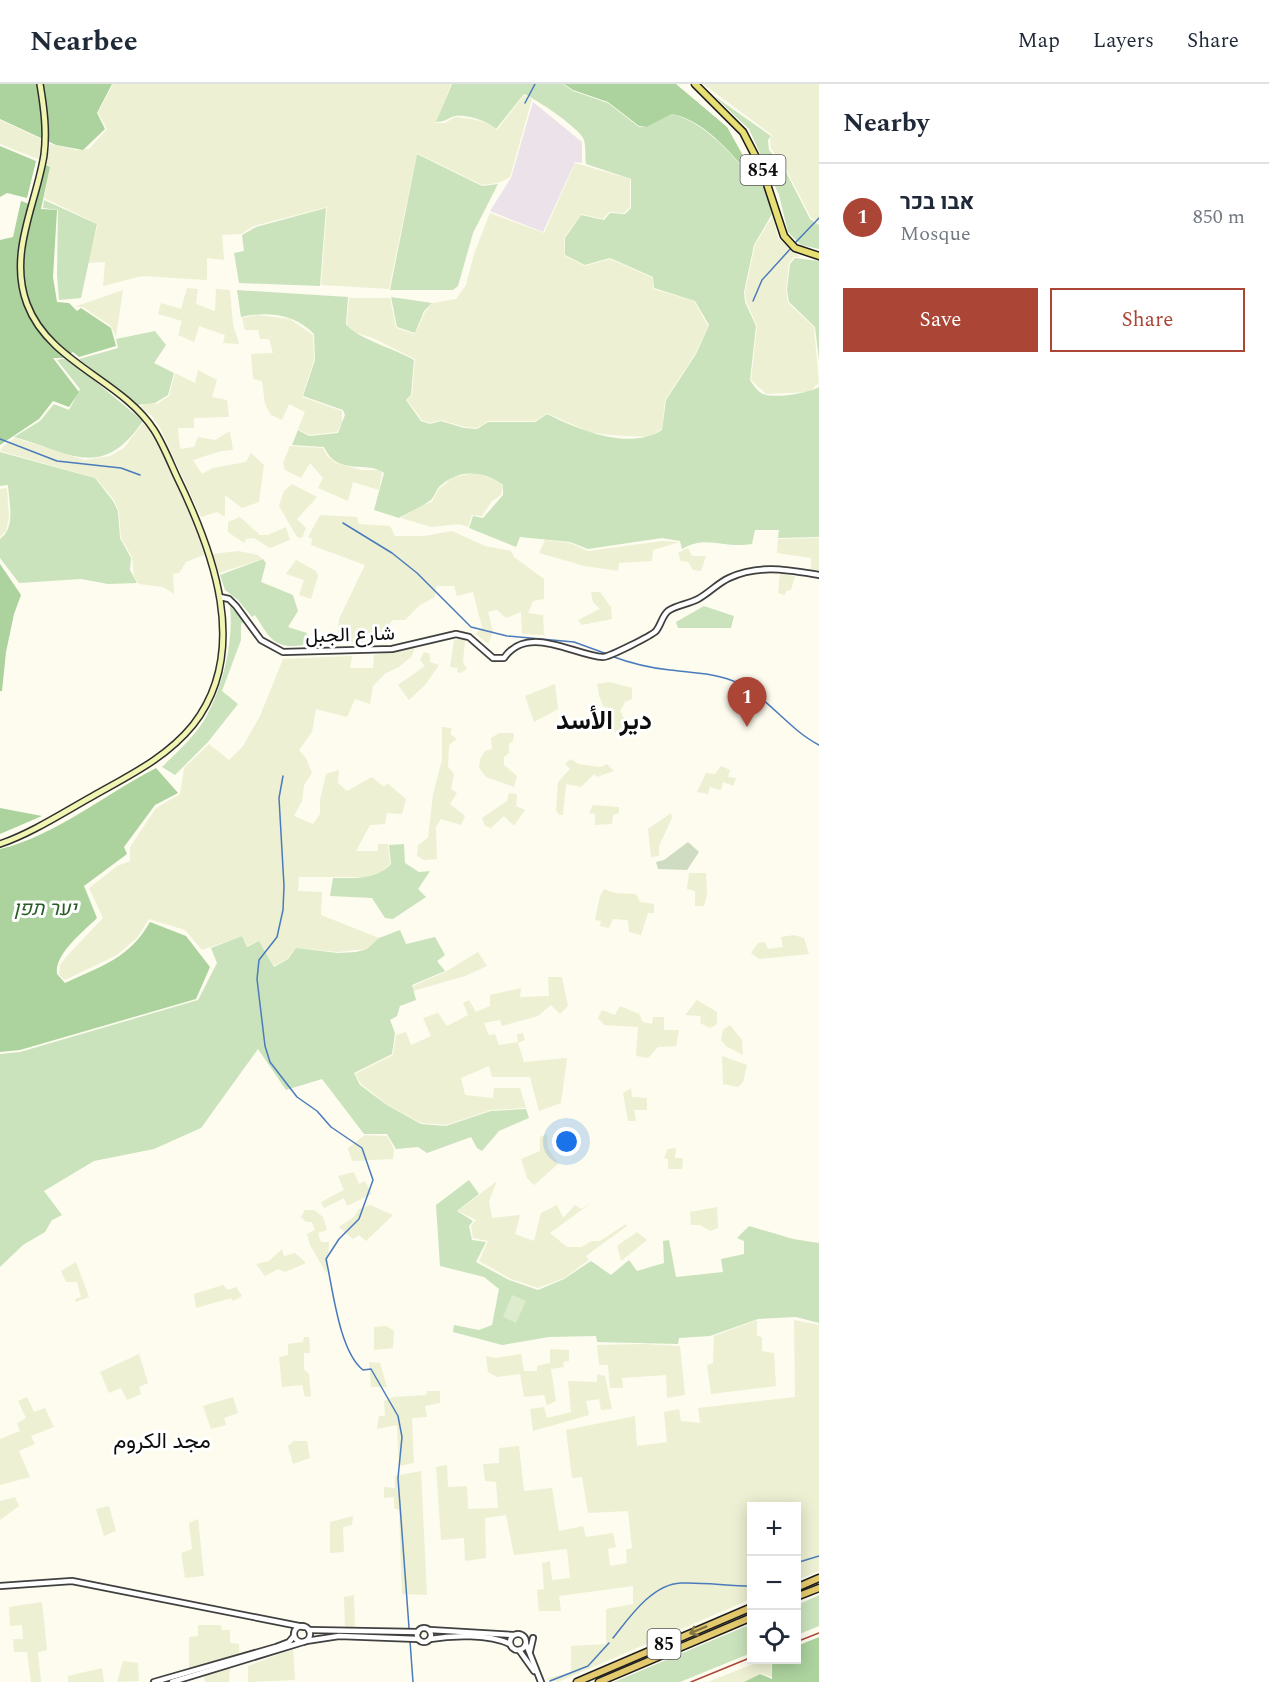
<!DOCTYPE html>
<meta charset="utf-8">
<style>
body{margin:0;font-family:Spectral,Vazirmatn,Heebo,serif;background:#f6f6f7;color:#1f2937}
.controls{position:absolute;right:18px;bottom:18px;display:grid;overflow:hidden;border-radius:0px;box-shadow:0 3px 15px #0003}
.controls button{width:54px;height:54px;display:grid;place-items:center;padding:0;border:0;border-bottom:2px solid #e0e1e3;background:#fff;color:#1f2937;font:30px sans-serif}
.you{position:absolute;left:567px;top:1058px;width:21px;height:21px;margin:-15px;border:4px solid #fff;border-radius:50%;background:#1a73e8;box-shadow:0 0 0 9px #1a73e833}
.badge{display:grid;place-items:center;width:39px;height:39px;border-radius:50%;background:#ab4536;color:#fff;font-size:20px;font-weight:700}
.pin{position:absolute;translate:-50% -50px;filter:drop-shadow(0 2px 3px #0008)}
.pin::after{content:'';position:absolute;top:32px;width:21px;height:18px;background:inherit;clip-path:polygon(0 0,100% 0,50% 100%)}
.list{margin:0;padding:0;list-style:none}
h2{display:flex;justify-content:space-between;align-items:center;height:78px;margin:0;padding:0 24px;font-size:26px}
h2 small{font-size:20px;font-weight:400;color:#747a83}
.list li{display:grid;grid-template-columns:39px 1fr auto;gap:18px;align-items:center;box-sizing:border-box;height:108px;padding:0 24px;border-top:2px solid #e0e1e3}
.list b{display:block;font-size:22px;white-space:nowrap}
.list p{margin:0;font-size:20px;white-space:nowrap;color:#747a83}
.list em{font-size:20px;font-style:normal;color:#747a83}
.actions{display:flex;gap:12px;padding:18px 24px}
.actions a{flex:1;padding:14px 0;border:2px solid #ab4536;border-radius:0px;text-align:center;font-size:21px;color:#ab4536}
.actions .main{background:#ab4536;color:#fff}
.icon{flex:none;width:33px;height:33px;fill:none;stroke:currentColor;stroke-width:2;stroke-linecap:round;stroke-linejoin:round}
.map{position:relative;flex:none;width:819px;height:1598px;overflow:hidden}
header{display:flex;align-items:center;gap:36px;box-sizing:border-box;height:84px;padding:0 30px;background:#fff;border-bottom:2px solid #e0e1e3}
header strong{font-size:28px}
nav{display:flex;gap:33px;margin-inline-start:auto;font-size:21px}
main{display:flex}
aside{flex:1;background:#fff}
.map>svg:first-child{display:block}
.industrial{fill:#ebe2ea}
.farmland{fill:#edf0d2}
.green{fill:#cae3bc}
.forest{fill:#acd29e}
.cemetery{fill:#cfdcc2}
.pitch{fill:#dceccd}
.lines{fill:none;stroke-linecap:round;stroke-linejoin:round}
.stream{stroke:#4a7bbc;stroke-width:1.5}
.tertiary-casing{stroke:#404040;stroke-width:8}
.secondary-casing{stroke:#2f2f2f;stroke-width:8}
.primary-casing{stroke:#1e1e1e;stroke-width:9}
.trunk-casing{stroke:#1e1e1e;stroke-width:9}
.tertiary{stroke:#fff;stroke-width:4.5}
.secondary{stroke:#f1f5b2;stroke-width:5}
.primary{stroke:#e7df74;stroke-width:6}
.trunk{stroke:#e4ca6e;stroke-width:6}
.rail{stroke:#ab4536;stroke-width:1.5}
.oneway{stroke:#837542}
.labels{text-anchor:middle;stroke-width:6;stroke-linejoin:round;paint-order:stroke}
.shield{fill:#fff;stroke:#565656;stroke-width:1.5}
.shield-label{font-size:18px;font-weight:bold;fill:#0d0d0d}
.street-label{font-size:20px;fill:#0d0d0d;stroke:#fff}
.park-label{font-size:20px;font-style:italic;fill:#285c25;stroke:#fff}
.quarter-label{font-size:22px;fill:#0d0d0d;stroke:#fff}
.district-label{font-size:26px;font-weight:bold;fill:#0d0d0d;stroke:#fff}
</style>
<header>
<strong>Nearbee</strong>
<nav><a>Map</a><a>Layers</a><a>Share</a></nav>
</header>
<main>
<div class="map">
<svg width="819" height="1598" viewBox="0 0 819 1598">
<rect width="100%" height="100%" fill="#fdfcef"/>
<!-- industrial -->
<polygon class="industrial" points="533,18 582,58 582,79 575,78 543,148 490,127 511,94"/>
<!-- farmland -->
<g class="farmland">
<polygon points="113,0 451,0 436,39 445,39 455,33 472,35 488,39 497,46 524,11 532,15 510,93 498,99 482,101 417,69 389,205 321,201 327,123 254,142 241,150 222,151 224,176 207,174 207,196 142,192 103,202 105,178 88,179 98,140 44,114 50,83 46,80 50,60 76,66 89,65 107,45 98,29"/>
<polygon points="703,0 819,0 819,139 811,134 784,81 771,65 770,56 772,51"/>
<polygon points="0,36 43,56 40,76 0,60"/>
<polygon points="575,79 630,95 630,123 624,129 609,128 603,135 581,130 564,154 565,172 585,182 610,175 653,194 653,205 694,217 708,242 695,270 665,316 662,345 648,353 609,351 589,348 547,329 535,337 488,337 477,344 465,343 441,336 430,339 422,336 407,316 412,311 415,275 373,254 353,248 347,240 349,214 390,214 396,244 415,250 425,228 432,219 456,215 466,201 474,170 490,129 544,149"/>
<polygon points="773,131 778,154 800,173 794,173 789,179 786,206 788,219 814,243 819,299 809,308 766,310 751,296 757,242 746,217 745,208 755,161"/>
<polygon points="187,204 198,205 196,220 215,227 216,205 230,206 233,240 239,260 223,259 225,251 199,242 194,258 178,251 182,237 158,230 161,219 181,225"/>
<polygon points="123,206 116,253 111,242 83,223 74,223"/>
<polygon points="257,231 290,235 313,251 314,276 302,313 342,327 342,339 337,348 309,351 298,345 305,328 289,320 282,336 271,331 265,320 262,297 253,295 251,270 273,269 269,255 260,255 258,246 245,246 242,234"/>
<polygon points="198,286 217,296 212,313 227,316 229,333 194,334 194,344 178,344 180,365 194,363 198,353 215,356 230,347 233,366 221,367 193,376 202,390 213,384 246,378 251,369 264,381 259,418 242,424 225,411 225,433 217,428 201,433 160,344 151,331 139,323 148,319 157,320 169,312 175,289 195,299"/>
<polygon points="143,339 152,350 182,407 194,435 204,471 186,478 179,489 173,490 174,510 163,503 139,500 134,493 132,473 121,454 119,427 114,416 96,394 0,367 3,362 15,354 85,376 110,372 124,364"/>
<polygon points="290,362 323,364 327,372 336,379 362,386 379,386 382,389 379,406 353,398 348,417 318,404 323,394 310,379 301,394 285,386 283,379"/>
<polygon points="475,389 496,396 503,402 501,411 492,417 482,432 472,431 468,443 459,440 431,443 401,434 419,422 432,418 438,406 453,393"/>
<polygon points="292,400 317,413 297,435 306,444 302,454 297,453 279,422 284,407"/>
<polygon points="7,404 9,433 6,447 0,453 0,405"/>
<polygon points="320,431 357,433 359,440 390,442 395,452 424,452 452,447 485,462 511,467 514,473 544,495 544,515 533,517 528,529 543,531 544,551 522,550 521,528 506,534 497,526 488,528 493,548 488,560 476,550 482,543 473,508 457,512 454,502 436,502 435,513 420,521 405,536 393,536 372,559 337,558 339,535 365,481 311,461 312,455 308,453"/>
<polygon points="240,433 260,451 268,451 286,443 290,456 270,464 254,454 246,455 244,459 228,448 228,438"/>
<polygon points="819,454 819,487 811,485 811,474 777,469 778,455"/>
<polygon points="545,456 570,459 588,467 662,457 680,458 653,466 652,477 619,479 618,487 585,482 539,469"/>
<polygon points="688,464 692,472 706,472 701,487 693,486 688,478 681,477 678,469"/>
<polygon points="238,467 258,471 262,475 219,489 212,470"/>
<polygon points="296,476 316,487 318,492 311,515 299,511 304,496 286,490"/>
<polygon points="780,490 795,492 791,506 786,507 785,511 778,509"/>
<polygon points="591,508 600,508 611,523 612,535 582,541 578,536 600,525 593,518"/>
<polygon points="459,555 465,556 463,578 467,585 460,589 457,588 458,584 450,583 454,556"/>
<polygon points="415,563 412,572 399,583 386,589 373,602 370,620 355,615 347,633 316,625 312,648 299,666 306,674 312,689 304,701 302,717 294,732 313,740 320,730 320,716 326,690 339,686 338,699 347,707 372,693 384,703 387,699 406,715 402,730 387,729 385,740 370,741 356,767 378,767 378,760 388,760 390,780 381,788 365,793 299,793 298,807 322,808 321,831 379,854 367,865 338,868 296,864 287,875 274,882 259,857 247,862 242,852 202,866 185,846 149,835 137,854 117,871 65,896 59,891 60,881 66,873 103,834 89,804 117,782 130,777 130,763 156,724 180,710 184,684 209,660 229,676 243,662 260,632 283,575 352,572 350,584 373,584 374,571"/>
<polygon points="424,568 430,570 430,578 439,581 425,601 409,616 398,601 425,582 420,576"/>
<polygon points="610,598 632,604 632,615 625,618 620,627 628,642 621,649 614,647 609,640 612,625 603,622 599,611 597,600"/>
<polygon points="555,600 558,625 534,638 525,612"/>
<polygon points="442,643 452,644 450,650 457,655 449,661 448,683 454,690 451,705 457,709 450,720 465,732 461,741 441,735 436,743 437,775 424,776 417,772 418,761 428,754 433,710 442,676"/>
<polygon points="499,649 514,649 513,657 509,660 509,669 504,673 504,681 517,692 514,703 486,693 479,684 480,675 485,667 492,665 491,654"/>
<polygon points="571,675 578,680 600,683 607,680 614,687 597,693 594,690 581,703 566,700 563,731 559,731 556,726 558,698 570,685 565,680"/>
<polygon points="721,682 730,686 728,693 736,694 733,702 723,698 721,706 710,703 708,710 697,708 706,689 715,690"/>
<polygon points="509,709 517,710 516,722 525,726 514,742 504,732 491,744 485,742 482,734 507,717"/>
<polygon points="593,721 619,723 619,729 613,731 612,740 595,741 595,730 589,729"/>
<polygon points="671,729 672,734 659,762 659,772 651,773 648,745"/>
<polygon points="689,789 706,789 707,811 704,822 695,822 695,807 687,805"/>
<polygon points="604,805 615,809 636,810 640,818 654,820 654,829 648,829 641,851 629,848 628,836 613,835 609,844 600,842 601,837 595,836 600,812"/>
<polygon points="794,851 804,854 809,870 759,875 751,869 758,859 765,858 768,865 783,863 781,853"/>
<polygon points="478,868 487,882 465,892 413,907 413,902 445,888"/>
<polygon points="548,893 562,893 568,922 560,930 551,921 538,932 502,942 500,936 484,939 489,951 495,950 499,961 518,958 517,950 523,949 525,956 518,959 524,978 567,974 561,1019 539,1027 530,993 492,993 489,982 461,994 465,1011 493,1014 494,1004 520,1004 526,1024 491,1026 446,1041 421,1039 388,1021 361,1000 355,990 393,971 396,951 406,948 411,961 431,952 423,934 438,929 447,942 468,931 463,919 469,916 476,928 490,922 490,911 521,904 520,913 549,912"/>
<polygon points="697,916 717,928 717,940 710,944 700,939 701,932 685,931"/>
<polygon points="620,922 639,930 643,938 652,940 653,933 664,933 664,946 679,946 676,962 658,963 648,974 636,972 638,943 604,941 598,934 602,926 615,931"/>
<polygon points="730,941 742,956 743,971 726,962 721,956 723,946"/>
<polygon points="722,972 747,981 743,998 738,1003 723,1000"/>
<polygon points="631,1004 632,1013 647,1014 647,1026 634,1026 636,1037 628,1037 623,1009"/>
<polygon points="547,1050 548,1064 558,1080 534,1101 527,1094 521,1075 540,1067 540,1053"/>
<polygon points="365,1051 387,1052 394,1065 393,1075 352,1077 348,1064"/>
<polygon points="676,1064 675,1074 683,1074 682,1085 668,1085 668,1075 664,1074 668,1065"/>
<polygon points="354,1088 359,1100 365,1097 372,1110 347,1122 344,1114 324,1124 321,1118 344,1106 338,1092"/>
<polygon points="497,1097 489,1117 492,1134 520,1131 515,1150 534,1157 541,1129 557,1121 563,1134 575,1121 581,1125 591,1119 550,1149 567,1163 581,1163 592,1157 600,1157 626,1140 627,1142 586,1172 589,1176 564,1194 538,1204 511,1195 479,1177 488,1157 473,1154 471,1142 476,1136 458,1127"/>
<polygon points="370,1121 393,1131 366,1157 359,1151 353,1155 339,1143 354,1133 359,1125"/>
<polygon points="717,1123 718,1144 710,1147 700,1141 691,1141 690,1128"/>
<polygon points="305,1126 314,1126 323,1133 327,1146 318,1149 321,1158 329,1158 327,1190 310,1161 307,1150 315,1146 312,1138 306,1138 301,1133"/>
<polygon points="637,1148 647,1156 621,1177 617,1162"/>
<polygon points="282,1165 284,1172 295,1169 306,1179 285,1188 278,1185 265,1192 256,1180 269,1177"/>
<polygon points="76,1178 89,1213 76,1218 75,1215 81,1213 77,1198 66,1198 61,1187"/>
<polygon points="223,1201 228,1206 236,1203 242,1212 233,1217 231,1214 196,1224 194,1210"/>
<polygon points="757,1236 757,1252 762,1253 762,1267 774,1269 776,1302 711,1310 707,1281 713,1279 714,1252"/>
<polygon points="794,1236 819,1241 819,1487 797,1496 796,1422 752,1422 751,1515 558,1598 546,1595 571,1588 571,1562 606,1560 606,1525 633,1520 633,1502 559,1512 561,1527 539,1527 537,1506 544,1505 542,1479 550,1477 552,1496 570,1494 567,1465 514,1471 506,1431 485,1434 486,1474 465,1477 464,1454 441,1456 436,1383 447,1381 448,1403 467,1402 468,1425 498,1424 496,1398 485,1397 483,1380 499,1379 499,1364 519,1362 524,1407 552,1404 559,1447 583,1442 586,1453 613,1449 616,1463 608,1465 610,1482 627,1479 626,1466 632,1464 628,1427 588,1429 582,1393 572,1394 566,1346 635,1332 637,1362 667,1358 664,1328 679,1325 681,1337 700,1339 698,1324 795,1313"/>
<polygon points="387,1242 394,1247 393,1264 374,1266 374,1243"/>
<polygon points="304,1253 309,1253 310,1269 304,1269 304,1285 309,1290 311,1312 305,1313 302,1301 282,1303 279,1273 288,1271 288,1260 303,1258"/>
<polygon points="644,1260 680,1262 685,1311 667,1314 666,1291 622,1294 623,1304 610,1304 608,1281 599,1281 597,1261"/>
<polygon points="550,1265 569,1266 569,1277 563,1278 564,1283 551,1285 556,1317 547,1321 544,1311 524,1313 520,1290 497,1293 488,1288 486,1272 496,1274 521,1270 524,1287 537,1287 537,1282 550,1279"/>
<polygon points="139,1270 148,1299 139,1303 141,1310 127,1316 121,1304 109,1309 100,1288"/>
<polygon points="369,1278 380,1279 387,1303 371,1303"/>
<polygon points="597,1290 605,1292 612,1325 601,1326 599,1315 586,1317 589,1331 533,1347 530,1325 544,1323 547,1334 571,1328 568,1297 597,1298"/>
<polygon points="427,1307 440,1307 440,1319 425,1322 427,1333 412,1334 414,1379 399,1382 397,1341 377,1345 379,1332 385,1332 384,1317 393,1313 426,1311"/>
<polygon points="27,1313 34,1328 45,1324 54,1343 31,1352 35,1360 19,1367 30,1393 0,1401 0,1355 20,1347 17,1339 26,1334 18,1317"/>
<polygon points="233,1313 238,1329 224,1334 226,1341 211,1345 203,1322"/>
<polygon points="294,1357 307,1357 310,1374 293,1380 288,1362"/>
<polygon points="421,1387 427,1511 402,1510 399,1426 394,1424 394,1413 384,1414 384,1403 395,1404 395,1392"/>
<polygon points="15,1413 19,1422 0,1436 0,1417"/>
<polygon points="109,1422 116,1447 104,1452 96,1425"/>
<polygon points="353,1432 352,1441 343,1443 344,1468 330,1469 330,1438"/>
<polygon points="198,1435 204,1492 185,1494 181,1469 192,1465 189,1439"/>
<polygon points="354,1511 355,1545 345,1543 344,1513"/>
<polygon points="42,1518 47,1566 38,1568 41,1598 31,1598 27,1568 14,1568 13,1555 23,1555 22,1541 10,1542 9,1523"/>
<polygon points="198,1541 221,1541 222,1546 230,1546 230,1559 239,1560 239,1572 189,1586 189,1553 198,1552"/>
<polygon points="293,1565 295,1596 248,1598 248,1582"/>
<polygon points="763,1576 771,1576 772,1593 760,1589 745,1598 708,1598"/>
<polygon points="123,1577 138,1579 139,1597 117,1598"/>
<polygon points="102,1584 104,1598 68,1598 68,1592"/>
<polygon points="230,1584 229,1598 205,1598 204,1592"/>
</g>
<!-- green -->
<g class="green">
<path d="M452 0H563L573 7 608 19 639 43H647L672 30C700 37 725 62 743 84L751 85 767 109 772 130 754 161 744 208 745 218 756 242 750 296C754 302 757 307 763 310 775 315 809 309 819 303V453L778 454 779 446H755L752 460C724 465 707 450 682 465L680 457 662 454 588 465 570 458 520 453 516 463 469 444 473 432 483 434 503 411V401C483 386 458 385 439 403 436 406 435 411 432 415 427 420 407 429 399 434L374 426 384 389C368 376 337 393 324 363L292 361 298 346 309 352 338 349 345 331 343 326 303 312 315 276 314 250C295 230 267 227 241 233L237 206 348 213 346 240C357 255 396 265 414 276L411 311 406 316 421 337 430 340 441 337 464 344 477 345 488 338H535L547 330C579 346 629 367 662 346L666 316 696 270 709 241 695 217 654 204 653 193 610 174 585 181 565 171V154L581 131 604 136 610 129 625 130 631 124V95L586 80C585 73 586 64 584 56 581 45 536 15 524 10L496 45C489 37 466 30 455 32 448 34 445 38 436 38Z"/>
<polygon points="714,12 771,52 768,56 769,66 783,82 810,135 819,141 819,165 801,161 788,148 779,111 749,45"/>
<polygon points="417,70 482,102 498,100 473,149 458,202 453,206 390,206"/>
<polygon points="44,116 97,140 81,214 59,216 57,191 58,126 43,124"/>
<polygon points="326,124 320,202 239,199 234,169 244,167 242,151 256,143"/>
<polygon points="795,174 819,177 819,276 815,243 789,218 787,206 790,180"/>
<polygon points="391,213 432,219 424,227 415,249 397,243"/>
<polygon points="155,247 166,261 154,279 174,289 168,311 155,319 137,321 79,275 118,264 116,255"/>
<path d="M67 274 143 337C102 397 71 369 14 353L40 337 54 320 69 326 80 305 57 276Z"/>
<path d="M0 368 95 394 113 417 118 427 120 454 131 474 130 486 137 499 108 500 81 495 19 499 0 474V455C16 444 9 418 8 401L0 402Z"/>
<path d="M263 475 266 479 261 498 293 511 298 527 288 543 307 549 303 561C274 566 269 553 255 531L252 533 238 516 225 506 220 491Z"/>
<path d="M230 522 245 537 241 540V556L222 607 238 620 208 658 175 691 162 683C176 669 192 655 203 638 222 607 234 559 230 522Z"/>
<polygon points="704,522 734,532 731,544 678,544 676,538"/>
<path d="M404 760 405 779 419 788 430 787 418 805 426 813 393 835 385 834 372 814 330 812 333 794C354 794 376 796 391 780L389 761Z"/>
<polygon points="400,846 406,860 435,853 445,871 437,877 445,887 412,901 416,916 400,922 397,932 390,936 395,949 392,970 354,989 360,1001 387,1021 421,1040 446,1042 491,1027 526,1025 529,1034 499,1047 482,1067 477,1064 471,1053 427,1069 418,1063 396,1065 387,1050 364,1050 322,995 286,1006 258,965 201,1044 154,1065 94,1077 44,1107 62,1131 52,1136 45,1148 23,1161 0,1183 0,970 20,968 198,916 217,879 211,864 242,852 247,863 259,857 274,883 288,875 296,864 338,869 356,868 367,865 379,854"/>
<polygon points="469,1096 479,1110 457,1127 473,1137 469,1142 472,1156 486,1158 476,1178 509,1196 538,1206 564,1195 591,1177 611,1191 629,1176 637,1187 664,1179 663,1157 669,1156 676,1193 723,1188 721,1175 744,1170 744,1157 737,1154 749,1142 793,1155 819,1159 819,1239 796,1233 758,1235 710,1252 679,1254 678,1260 597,1258 596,1252 549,1253 502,1261 453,1248 454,1241 479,1246 492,1241 499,1205 484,1193 440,1182 436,1121"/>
<polygon points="819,1511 819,1542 797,1551 797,1521"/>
<polygon points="751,1540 751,1569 680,1598 614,1598"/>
</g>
<!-- forest -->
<g class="forest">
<polygon points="0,0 112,0 97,29 105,45 83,66 56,61 0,35"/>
<path d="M564 0H676L727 43 750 84 743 83C724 61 701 36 672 30L647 43 639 42 608 18 573 6Z"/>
<polygon points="0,62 36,77 27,114 7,109 0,113"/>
<polygon points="46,81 50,83 41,125 57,126 53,193 57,218 69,219 77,227 81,224 111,244 116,262 79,273 73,268 63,274 53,274 79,308 69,323 53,317 39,335 0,361 0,156 13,153 21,117 35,122"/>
<polygon points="0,480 21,511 14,530 6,568 2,607 0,607"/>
<path d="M156 684 178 709 155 721 124 763 127 770 84 802 97 834C84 847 54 870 57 890L65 899C101 882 129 875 150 838L186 852 210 883 196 915 20 966 0 968V765C53 753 107 709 156 684Z"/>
<polygon points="0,724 42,732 0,750"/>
<polygon points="819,1553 819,1598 744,1598 760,1590 772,1595 772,1576 796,1576 797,1562"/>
</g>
<!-- cemetery -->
<polygon class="cemetery" points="688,758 699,768 687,786 658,785 656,778 664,776"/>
<!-- pitch -->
<polygon class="pitch" points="512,1211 526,1217 516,1239 503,1233"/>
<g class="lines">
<!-- stream -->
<g class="stream">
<polyline points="525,19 535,0"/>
<polyline points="795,159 819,134"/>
<polyline points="753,217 762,196 792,163"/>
<polyline points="0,355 57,377 121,384 140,391"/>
<polyline points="343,439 392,469 417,489 471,543 507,552 574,558 607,570"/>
<path d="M611 572C630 579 649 584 670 586 693 589 717 589 738 599 769 614 788 645 819 661"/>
<path d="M283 692 279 714 284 802 283 826 277 853 259 876 257 895 265 962 270 978 297 1013 317 1027 331 1043 362 1064 373 1096 359 1135 339 1155 326 1175C333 1205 339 1267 363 1286L371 1285 398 1332 402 1353 398 1394 413 1598"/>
<polyline points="796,1479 819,1472"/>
<path d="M613 1554C629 1534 652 1500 681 1499 704 1498 728 1502 752 1502"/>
<polyline points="550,1597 588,1582 609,1559"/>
</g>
<!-- tertiary casing -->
<g class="tertiary-casing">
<g id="tertiary">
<path d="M220 513 229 515 236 522 261 556 283 568 392 565 456 550 469 553 493 574H504C528 539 575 572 603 573 609 573 651 552 656 547 661 541 662 532 668 527 676 521 689 520 698 515 709 509 718 499 729 494 759 480 788 486 819 491"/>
<polyline points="0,1502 72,1497 304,1543"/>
<circle cx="302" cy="1550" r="8"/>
<circle cx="424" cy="1551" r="7"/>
<polyline points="309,1546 418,1548"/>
<polyline points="430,1546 513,1551"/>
<circle cx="518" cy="1558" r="8"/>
<path d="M430 1555C453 1551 489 1550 510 1560"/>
<polyline points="306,1557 339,1552 418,1555"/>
<polyline points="526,1560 541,1598"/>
<polyline points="519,1566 534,1587"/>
<polyline points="530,1567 533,1554"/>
<polyline points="154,1598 276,1563 289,1558 294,1552"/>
<polyline points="172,1598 303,1558"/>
</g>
</g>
<!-- secondary casing -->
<g class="secondary-casing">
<path id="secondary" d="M0 760C32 749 64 728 93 712 130 691 166 674 193 641 251 567 213 467 177 393 170 378 163 360 154 346 122 296 49 279 27 220 8 169 36 121 44 71 47 47 44 24 40 0"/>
</g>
<!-- primary casing -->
<g class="primary-casing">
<polyline id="primary" points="695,0 743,48 762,85 784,152 795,164 819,172"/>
</g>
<!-- trunk casing -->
<g class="trunk-casing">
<g id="trunk">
<polyline points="796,1504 819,1494"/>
<polyline points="796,1513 819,1504"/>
<polyline points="577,1598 752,1523"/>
<polyline points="599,1598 752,1533"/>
</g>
</g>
<!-- tertiary -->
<use href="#tertiary" class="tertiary"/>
<!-- secondary -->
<use href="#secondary" class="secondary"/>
<!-- primary -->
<use href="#primary" class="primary"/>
<!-- trunk -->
<use href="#trunk" class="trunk"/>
<!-- rail -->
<g class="rail">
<polyline points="796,1558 819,1549"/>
<polyline points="691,1598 752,1573"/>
</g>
</g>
<!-- one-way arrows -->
<defs><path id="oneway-shaft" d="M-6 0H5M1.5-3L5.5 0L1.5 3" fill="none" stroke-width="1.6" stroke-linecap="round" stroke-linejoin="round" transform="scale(1.5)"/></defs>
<use class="oneway" href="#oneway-shaft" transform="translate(698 1546) rotate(157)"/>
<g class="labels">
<!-- shield labels -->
<g class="shield">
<rect x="740.5" y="71" width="45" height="30" rx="4.5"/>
<rect x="647.5" y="1545" width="33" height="30" rx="4.5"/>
</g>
<g class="shield-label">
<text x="763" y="92">854</text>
<text x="664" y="1566">85</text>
</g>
<!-- street labels -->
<g class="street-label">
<text transform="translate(350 550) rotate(-2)" y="7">شارع الجبل</text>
</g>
<!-- park labels -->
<g class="park-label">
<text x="45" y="831">יער תפן</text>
</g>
<!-- quarter labels -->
<g class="quarter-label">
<text x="162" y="1364">مجد الكروم</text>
</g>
<!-- district labels -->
<g class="district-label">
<text x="604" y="645">دير الأسد</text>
</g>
</g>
</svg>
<div class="controls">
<button>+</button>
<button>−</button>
<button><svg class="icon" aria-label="locate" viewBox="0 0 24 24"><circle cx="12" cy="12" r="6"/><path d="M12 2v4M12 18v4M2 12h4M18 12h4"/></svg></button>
</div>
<div class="you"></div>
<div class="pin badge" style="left:747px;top:643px">1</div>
</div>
<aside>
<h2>Nearby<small></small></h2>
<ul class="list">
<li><span class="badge">1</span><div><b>אבו בכר</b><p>Mosque</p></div><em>850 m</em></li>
</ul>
<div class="actions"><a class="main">Save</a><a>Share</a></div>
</aside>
</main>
